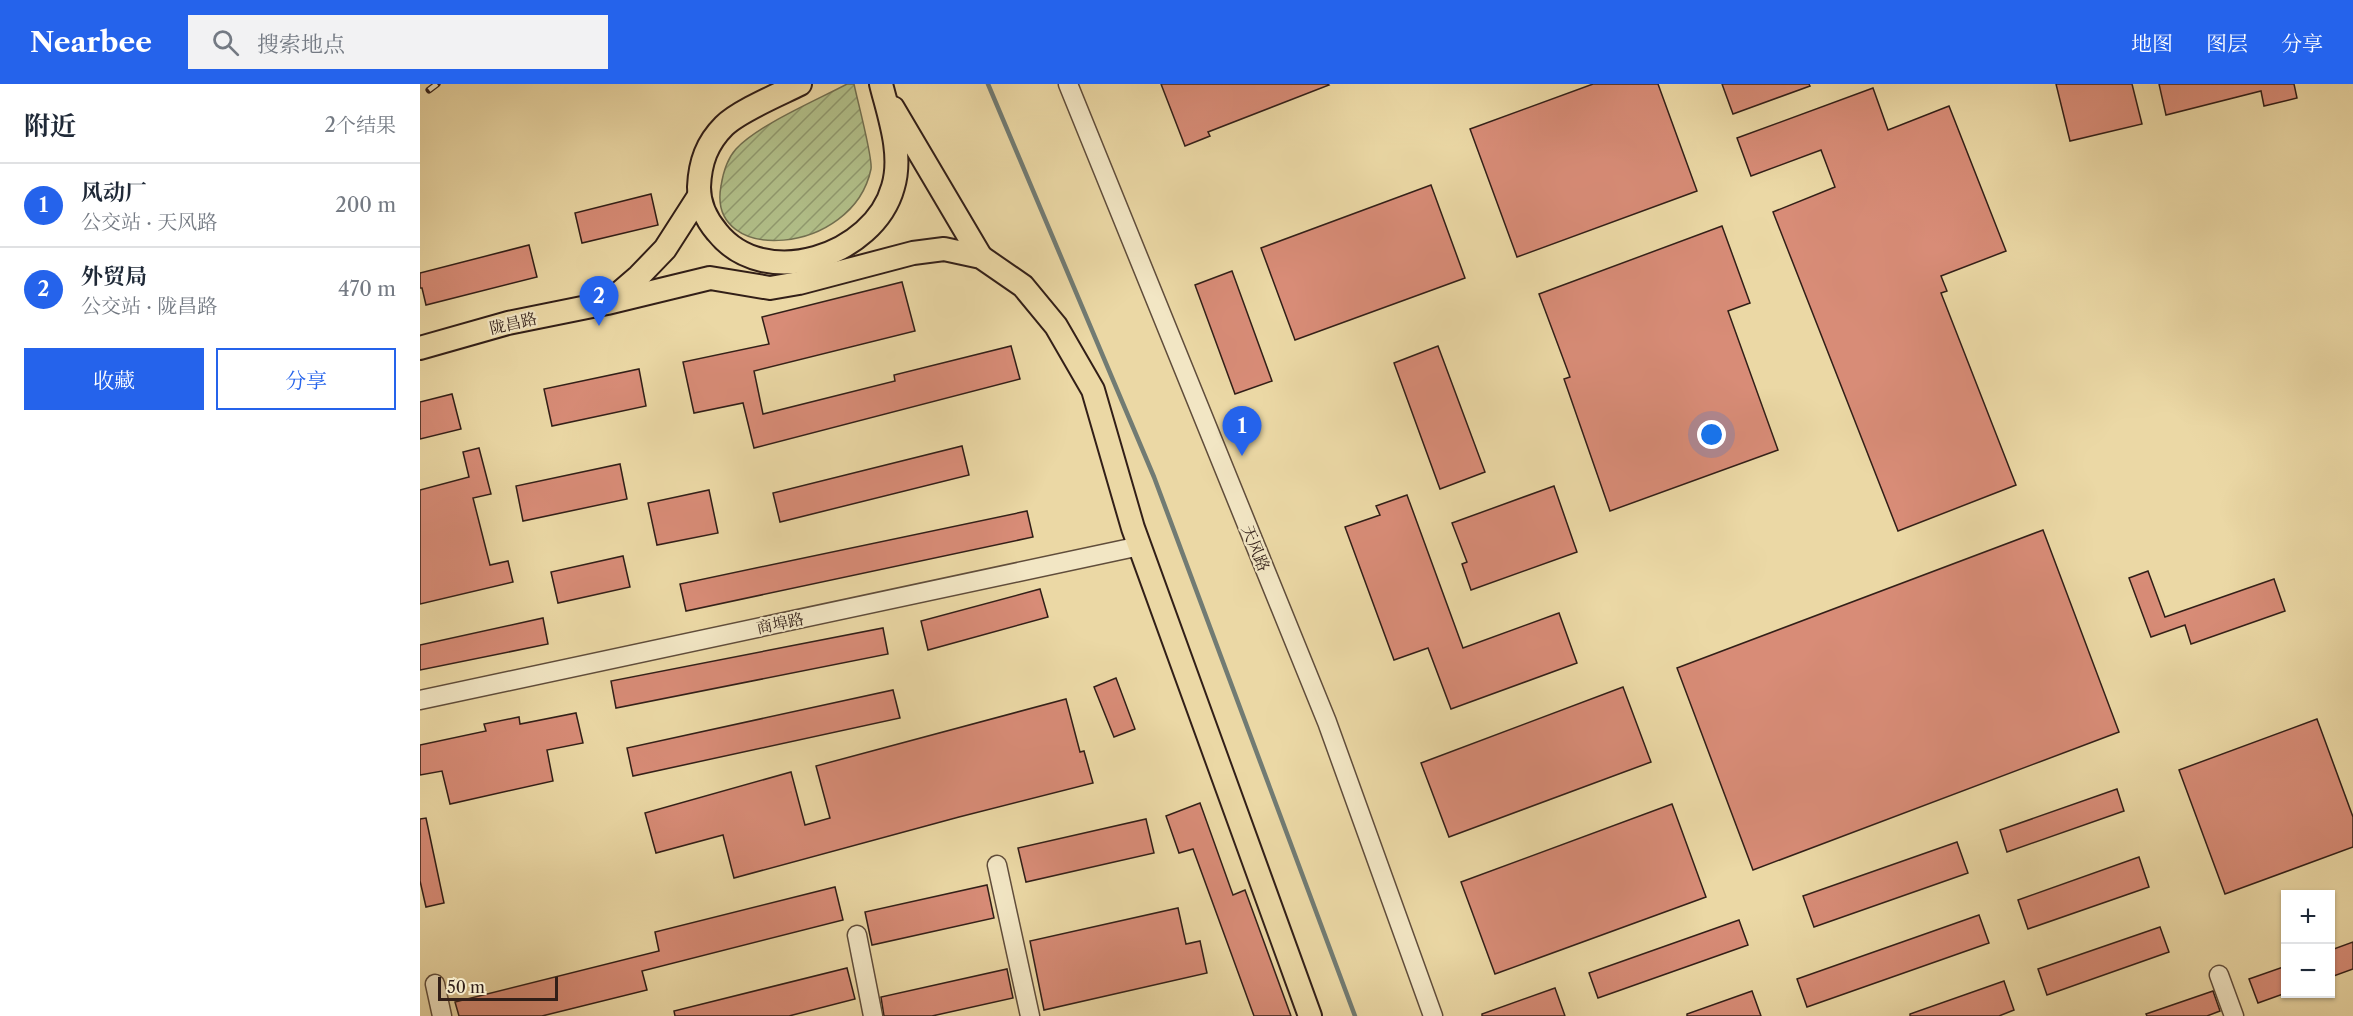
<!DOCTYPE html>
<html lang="zh">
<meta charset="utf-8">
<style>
body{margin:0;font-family:"Libre Caslon Text","Noto Serif SC",serif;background:#f2f2f3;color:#1f2937}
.controls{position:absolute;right:18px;bottom:18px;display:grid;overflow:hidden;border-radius:0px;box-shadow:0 2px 4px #0004}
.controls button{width:54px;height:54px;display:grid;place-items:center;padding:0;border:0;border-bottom:2px solid #e0e1e3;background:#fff;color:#1f2937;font:30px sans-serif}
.scale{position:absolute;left:18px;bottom:15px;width:120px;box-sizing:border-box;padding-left:6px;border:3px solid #321f18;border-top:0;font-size:16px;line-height:21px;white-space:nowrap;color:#321f18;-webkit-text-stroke:4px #f2e6c4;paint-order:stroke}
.you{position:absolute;left:1292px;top:351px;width:21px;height:21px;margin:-15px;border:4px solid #fff;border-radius:50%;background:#1a73e8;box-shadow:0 0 0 9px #1a73e833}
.badge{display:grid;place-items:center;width:39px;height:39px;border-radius:50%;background:#2563eb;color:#fff;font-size:20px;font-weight:700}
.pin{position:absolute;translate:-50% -50px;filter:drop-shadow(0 2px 3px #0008)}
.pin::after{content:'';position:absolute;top:32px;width:21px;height:18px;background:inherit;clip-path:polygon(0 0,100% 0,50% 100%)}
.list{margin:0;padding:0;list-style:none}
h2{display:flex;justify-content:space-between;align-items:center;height:78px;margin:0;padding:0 24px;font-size:26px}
h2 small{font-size:20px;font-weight:400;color:#747a83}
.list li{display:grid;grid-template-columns:39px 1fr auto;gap:18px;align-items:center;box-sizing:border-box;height:84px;padding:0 24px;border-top:2px solid #e0e1e3}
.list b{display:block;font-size:22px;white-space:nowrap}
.list p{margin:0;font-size:20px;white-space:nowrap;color:#747a83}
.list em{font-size:20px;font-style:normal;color:#747a83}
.actions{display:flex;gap:12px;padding:18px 24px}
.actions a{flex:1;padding:14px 0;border:2px solid #2563eb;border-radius:0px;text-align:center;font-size:21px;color:#2563eb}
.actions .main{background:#2563eb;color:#fff}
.icon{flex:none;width:33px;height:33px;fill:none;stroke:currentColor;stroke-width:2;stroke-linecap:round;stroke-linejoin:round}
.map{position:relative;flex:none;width:1933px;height:932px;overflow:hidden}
header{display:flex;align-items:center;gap:36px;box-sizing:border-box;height:84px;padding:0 30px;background:#2563eb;color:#fff}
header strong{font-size:28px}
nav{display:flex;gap:33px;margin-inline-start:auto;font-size:21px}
.search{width:420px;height:54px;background:#f2f2f3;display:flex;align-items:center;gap:15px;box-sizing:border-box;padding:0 21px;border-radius:0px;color:#747a83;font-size:22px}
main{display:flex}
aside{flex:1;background:#fff}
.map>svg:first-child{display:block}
.garden{fill:url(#garden-furrows);stroke:#727051;stroke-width:1.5}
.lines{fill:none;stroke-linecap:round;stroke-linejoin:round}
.stream{stroke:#717b73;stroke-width:4.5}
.building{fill:#d88c77;stroke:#321f18;stroke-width:1.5}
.minor-casing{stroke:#604d3b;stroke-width:21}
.major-casing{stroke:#321f18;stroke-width:26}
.minor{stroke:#f2e6c4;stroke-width:18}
.major{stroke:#ebd8a5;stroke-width:22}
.rail-casing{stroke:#321f18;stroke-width:7}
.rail{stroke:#f2e6c4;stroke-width:4.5;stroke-dasharray:14;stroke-linecap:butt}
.labels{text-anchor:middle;stroke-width:4.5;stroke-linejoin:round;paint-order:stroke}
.street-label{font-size:16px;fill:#321f18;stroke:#f2e6c4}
</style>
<header>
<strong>Nearbee</strong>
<div class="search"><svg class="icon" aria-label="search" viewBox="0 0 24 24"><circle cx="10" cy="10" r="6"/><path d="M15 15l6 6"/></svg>搜索地点</div>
<nav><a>地图</a><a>图层</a><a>分享</a></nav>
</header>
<main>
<aside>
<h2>附近<small>2个结果</small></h2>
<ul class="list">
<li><span class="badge">1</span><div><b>风动厂</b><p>公交站 · 天风路</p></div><em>200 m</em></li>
<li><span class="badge">2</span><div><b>外贸局</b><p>公交站 · 陇昌路</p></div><em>470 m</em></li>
</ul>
<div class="actions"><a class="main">收藏</a><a>分享</a></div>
</aside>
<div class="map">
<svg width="1933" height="932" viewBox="0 0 1933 932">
<defs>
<pattern id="garden-furrows" width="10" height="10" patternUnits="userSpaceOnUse" patternTransform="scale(1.5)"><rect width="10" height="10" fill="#b2c08a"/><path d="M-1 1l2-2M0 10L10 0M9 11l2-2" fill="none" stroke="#919b70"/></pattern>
</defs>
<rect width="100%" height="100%" fill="#ebd8a5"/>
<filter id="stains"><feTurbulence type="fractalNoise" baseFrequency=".00333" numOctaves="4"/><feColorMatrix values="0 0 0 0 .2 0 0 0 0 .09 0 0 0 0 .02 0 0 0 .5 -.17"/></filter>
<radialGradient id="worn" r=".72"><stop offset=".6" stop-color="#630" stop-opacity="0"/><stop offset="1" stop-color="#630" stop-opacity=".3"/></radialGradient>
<!-- garden -->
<path class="garden" d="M427 0H434C437 15 453 74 451 85 433 172 286 182 301 102 303 89 307 75 316 65 338 41 397 16 427 0Z"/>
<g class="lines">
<!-- stream -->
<polyline class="stream" points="568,0 734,393 935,932"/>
</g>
<!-- building -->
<g class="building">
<polygon points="741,0 908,0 909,1 788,48 790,52 765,62"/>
<polygon points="1173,0 1238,0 1277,107 1097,173 1050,45"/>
<polygon points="1302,0 1389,0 1390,2 1313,30"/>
<polygon points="1636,0 1712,0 1722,40 1650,57"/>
<polygon points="1739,0 1874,0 1877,14 1844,22 1841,7 1746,31"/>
<polygon points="1453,4 1468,46 1529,22 1586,167 1521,192 1527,207 1521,209 1596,401 1478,447 1353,128 1415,103 1401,66 1331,92 1317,54"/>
<polygon points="1011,101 1045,194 875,256 841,164"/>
<polygon points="231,110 238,141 162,159 155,129"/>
<polygon points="1302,142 1330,219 1308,227 1358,366 1190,427 1144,295 1150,293 1119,210"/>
<polygon points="109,161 117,193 6,221 2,204 0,204 0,189"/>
<polygon points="812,187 852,297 815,310 775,201"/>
<polygon points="482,198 495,247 334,287 343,330 475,297 474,291 591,262 600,295 334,364 323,319 274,329 263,278 349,260 342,233"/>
<polygon points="1018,262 1065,388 1020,405 974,279"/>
<polygon points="219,285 226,322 132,342 124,305"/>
<polygon points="32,310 41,345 0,355 0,318"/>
<polygon points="542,362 549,391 360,438 353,409"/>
<polygon points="59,364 71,410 53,414 70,481 88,477 93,498 0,520 0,406 49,393 43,368"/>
<polygon points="200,380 207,415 103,437 96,402"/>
<polygon points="1134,402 1157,468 1051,506 1042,480 1047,478 1032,439"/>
<polygon points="289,406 298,449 237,461 228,419"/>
<polygon points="987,411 1043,564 1139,529 1157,579 1031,625 1008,564 974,576 925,443 960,431 956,422"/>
<polygon points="607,427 613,453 266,527 260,500"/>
<polygon points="1623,446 1699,648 1333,786 1257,584"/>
<polygon points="203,472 210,503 138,519 131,488"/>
<polygon points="1728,487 1745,533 1854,495 1865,527 1771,560 1765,541 1731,553 1709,494"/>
<polygon points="620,505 628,533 508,566 501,537"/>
<polygon points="123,534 128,560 0,586 0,561"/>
<polygon points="463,544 468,570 196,624 191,597"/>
<polygon points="696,594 715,645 694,653 674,603"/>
<polygon points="1203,603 1231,678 1029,753 1001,679"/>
<polygon points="473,606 480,634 213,692 207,664"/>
<polygon points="646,615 660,668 664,667 673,699 539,733 314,794 303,751 236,769 225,729 371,688 385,741 410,734 396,682"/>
<polygon points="156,629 163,659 127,666 133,697 30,720 22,687 0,691 0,661 66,647 64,640 99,633 100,640"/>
<polygon points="1897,635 1933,733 1933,763 1805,810 1759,686"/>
<polygon points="1697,705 1704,727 1587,768 1580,746"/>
<polygon points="780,719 813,811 825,806 871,932 834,932 773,765 759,769 746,732"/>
<polygon points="1252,720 1286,813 1075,890 1041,798"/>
<polygon points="6,734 24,819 6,823 0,797 0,735"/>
<polygon points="726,735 734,769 606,798 598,764"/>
<polygon points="1537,758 1548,789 1394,843 1383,812"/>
<polygon points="1719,773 1729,803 1608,845 1598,816"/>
<polygon points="567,801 574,834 452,861 445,828"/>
<polygon points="415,803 423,836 222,887 227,906 122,932 39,932 35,918 239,867 235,848"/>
<polygon points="758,824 766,860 780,857 787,889 624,926 610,857"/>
<polygon points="1559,831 1569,859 1387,923 1377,895"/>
<polygon points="1319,836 1328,861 1178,914 1169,889"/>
<polygon points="1740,843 1749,868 1627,911 1618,885"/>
<polygon points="1933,858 1933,885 1911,893 1911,866"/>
<polygon points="1866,882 1866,909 1838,919 1829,895"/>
<polygon points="427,884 435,915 369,932 255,932 254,927"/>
<polygon points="587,885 593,914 512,932 464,932 461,913"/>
<polygon points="1584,897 1594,926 1579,932 1490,932 1490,930"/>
<polygon points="1135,904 1145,932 1062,932 1062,930"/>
<polygon points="1332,907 1341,932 1267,932 1267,930"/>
<polygon points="1793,907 1800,927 1787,932 1727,932 1726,930"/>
</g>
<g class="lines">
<!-- minor casing -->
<g class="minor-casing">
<g id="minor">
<polyline points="648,0 907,638 1013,932"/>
<polyline points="0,616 720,462"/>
<polyline points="577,781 610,932"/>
<polyline points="437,851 453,932"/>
<polyline points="1799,891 1814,932"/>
<polyline points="15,900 22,932"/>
</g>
</g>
<!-- major casing -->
<g class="major-casing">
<g id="major">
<path d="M380 0C360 10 319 27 304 42 287 59 280 78 279 103 279 120 286 135 297 148 345 208 454 172 473 103 483 70 469 32 461 0"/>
<polyline points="473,24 561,173"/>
<polyline points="190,217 219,192 245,165 279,112"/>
<polyline points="0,264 88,239 187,219 290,194 350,204 379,199 493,169 524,165 561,173 603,202 636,242 673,306 713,444 890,932"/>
</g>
</g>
<!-- minor -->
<use href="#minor" class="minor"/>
<!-- major -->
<use href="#major" class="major"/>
<!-- rail casing -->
<g class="rail-casing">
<polyline id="rail" points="9,6 17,0"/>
</g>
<!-- rail -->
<use href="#rail" class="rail"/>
</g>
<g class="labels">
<!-- street labels -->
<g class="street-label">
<text transform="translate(93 239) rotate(-13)" y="6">陇昌路</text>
<text transform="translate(836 464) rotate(68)" y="6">天风路</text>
<text transform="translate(360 539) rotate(-12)" y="6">商埠路</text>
</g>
</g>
<rect width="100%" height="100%" filter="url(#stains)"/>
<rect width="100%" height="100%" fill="url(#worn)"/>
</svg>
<div class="controls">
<button>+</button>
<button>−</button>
</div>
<div class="scale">50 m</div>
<div class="you"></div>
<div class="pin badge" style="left:822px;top:372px">1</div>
<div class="pin badge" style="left:179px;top:242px">2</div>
</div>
</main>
